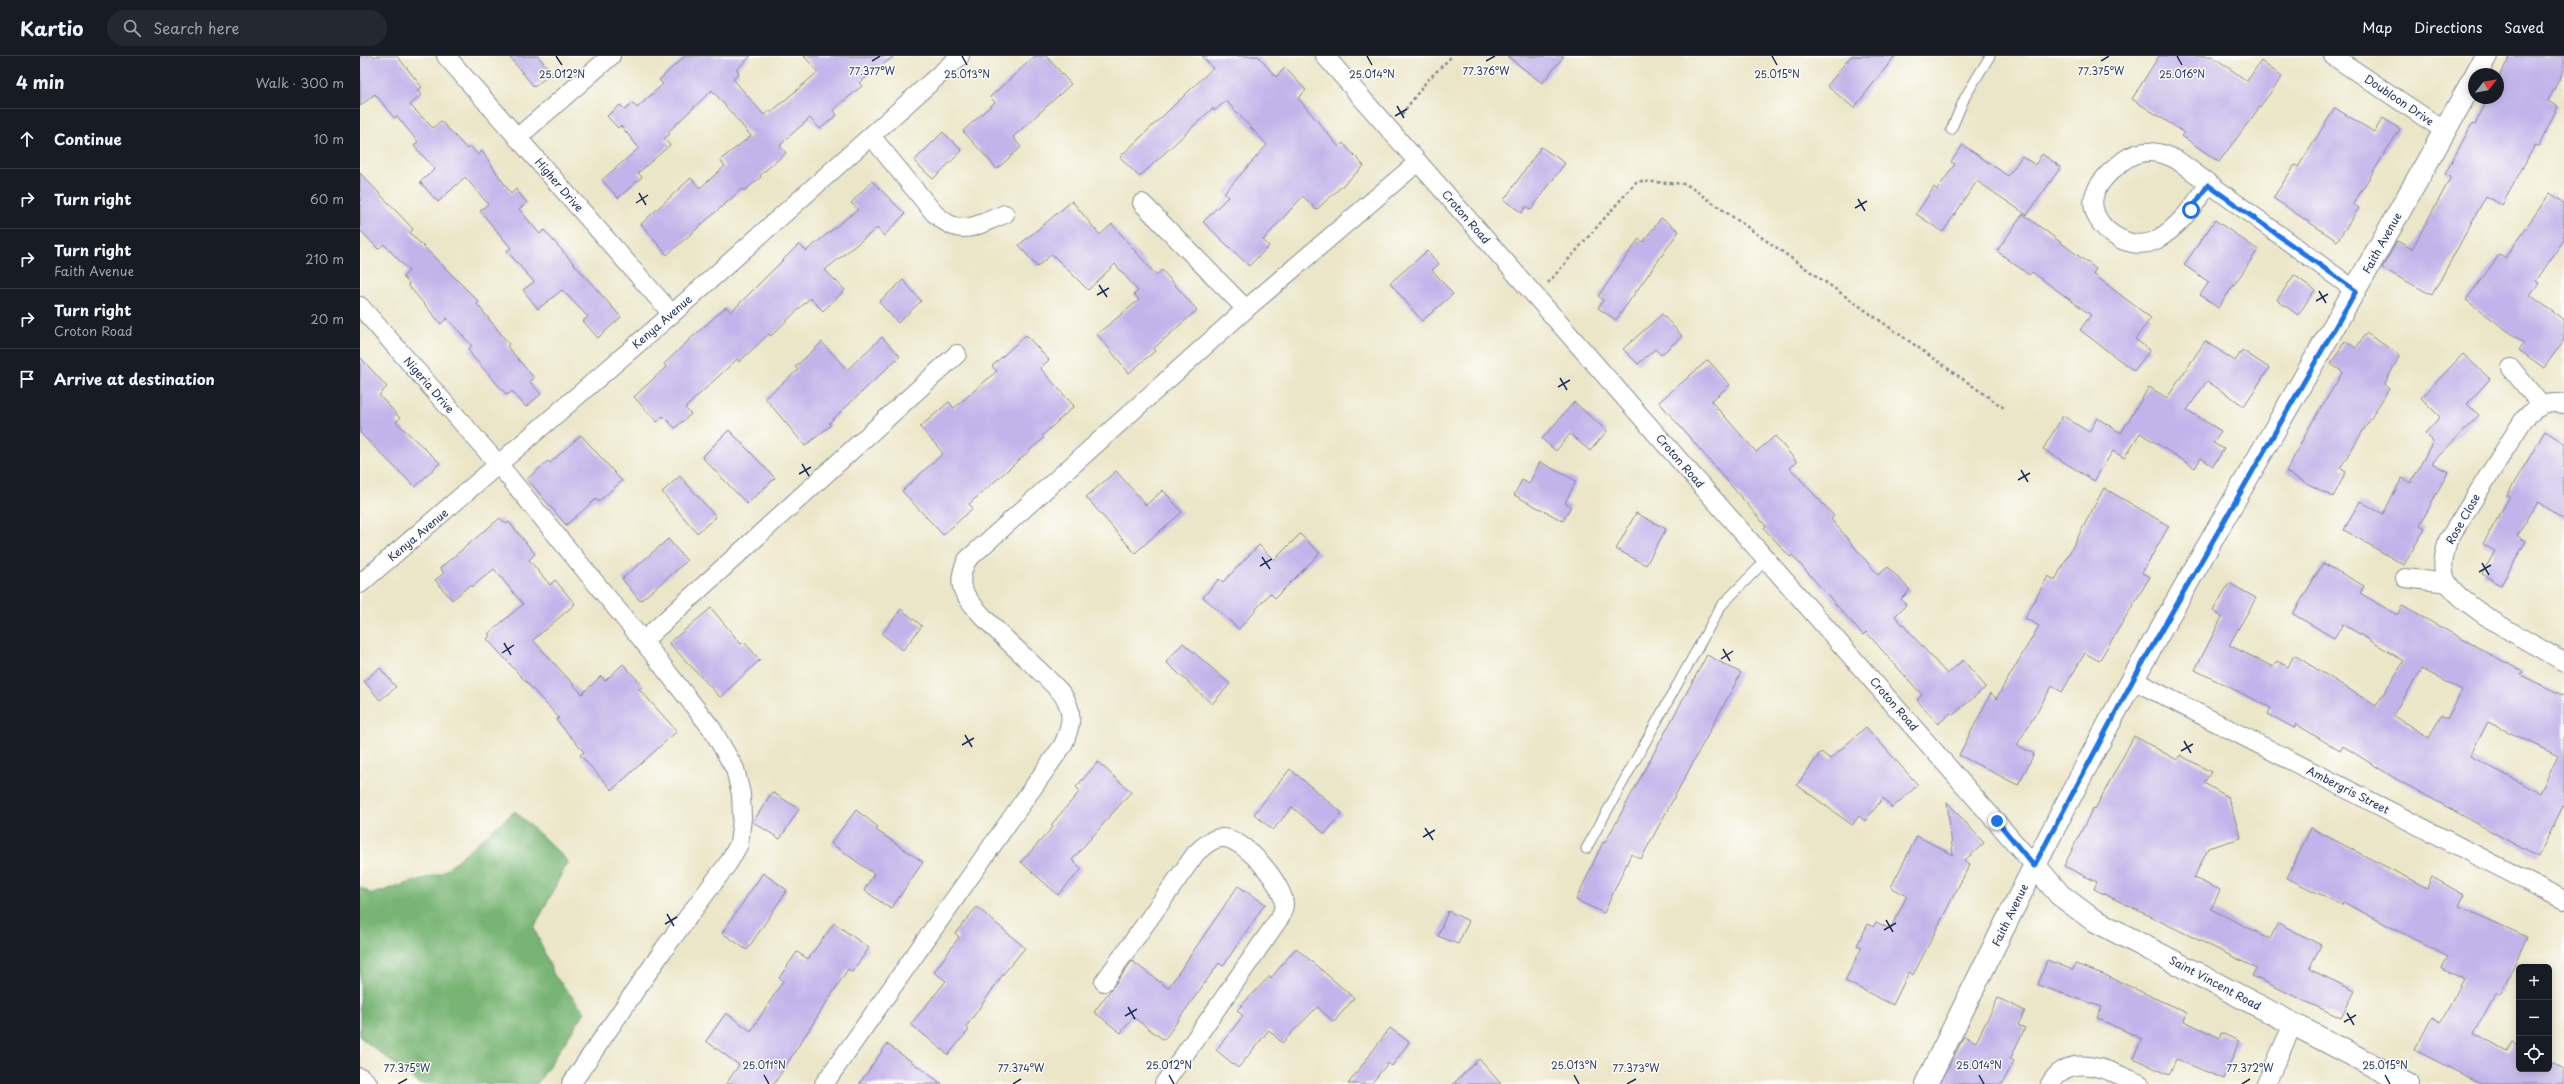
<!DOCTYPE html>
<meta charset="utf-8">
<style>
body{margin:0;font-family:"Playpen Sans",sans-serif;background:#242831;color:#f1f3f6}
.controls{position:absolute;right:12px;bottom:12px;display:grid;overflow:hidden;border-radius:6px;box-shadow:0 2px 10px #0003}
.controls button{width:36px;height:36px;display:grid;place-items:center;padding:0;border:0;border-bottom:1px solid #363941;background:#171b24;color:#f1f3f6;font:20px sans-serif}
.compass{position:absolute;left:2108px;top:12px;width:36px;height:36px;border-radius:50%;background:#171b24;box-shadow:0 2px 10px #0003;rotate:59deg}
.stop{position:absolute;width:12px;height:12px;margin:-9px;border:3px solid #1a73e8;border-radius:50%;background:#fff}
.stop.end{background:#1a73e8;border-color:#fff;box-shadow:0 1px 4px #0008}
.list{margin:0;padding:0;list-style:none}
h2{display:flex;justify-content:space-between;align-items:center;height:52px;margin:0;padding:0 16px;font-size:17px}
h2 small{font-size:13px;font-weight:400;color:#9ea1a6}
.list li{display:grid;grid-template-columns:26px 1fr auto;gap:12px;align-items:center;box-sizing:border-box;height:60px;padding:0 16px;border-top:1px solid #363941}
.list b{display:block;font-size:15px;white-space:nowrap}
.list p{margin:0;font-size:13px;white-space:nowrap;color:#9ea1a6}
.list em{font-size:13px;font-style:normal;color:#9ea1a6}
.icon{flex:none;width:22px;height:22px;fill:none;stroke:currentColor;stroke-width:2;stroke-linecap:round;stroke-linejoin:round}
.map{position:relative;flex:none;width:2204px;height:1028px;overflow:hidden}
header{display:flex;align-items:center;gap:24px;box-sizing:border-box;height:56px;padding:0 20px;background:#171b24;border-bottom:1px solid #363941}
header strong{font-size:19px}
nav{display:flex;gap:22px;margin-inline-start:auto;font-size:14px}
.search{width:280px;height:36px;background:#242831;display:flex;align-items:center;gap:10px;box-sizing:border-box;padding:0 14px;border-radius:22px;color:#9ea1a6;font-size:15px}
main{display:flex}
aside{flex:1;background:#171b24}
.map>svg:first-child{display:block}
.forest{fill:#78b574;stroke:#4a7269}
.building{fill:#c2b4ea;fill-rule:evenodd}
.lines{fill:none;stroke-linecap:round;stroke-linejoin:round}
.lane-casing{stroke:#848a93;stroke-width:11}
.street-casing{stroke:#848a93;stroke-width:20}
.secondary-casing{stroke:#848a93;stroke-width:24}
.path{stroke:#848a93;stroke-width:2.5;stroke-dasharray:3 3;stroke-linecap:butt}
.lane{stroke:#fff;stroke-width:9}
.street{stroke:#fff;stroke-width:18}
.secondary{stroke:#fff;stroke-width:22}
.route{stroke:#1a73e8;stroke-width:5}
.ticks{fill:none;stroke:#1b2f5e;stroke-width:1.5}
.labels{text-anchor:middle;stroke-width:3;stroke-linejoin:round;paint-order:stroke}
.street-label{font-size:11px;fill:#1b2f5e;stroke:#fdfcf7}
.ticks-label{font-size:10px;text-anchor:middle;fill:#1b2f5e;stroke:#fdfcf7;stroke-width:3;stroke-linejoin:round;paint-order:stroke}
</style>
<header>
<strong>Kartio</strong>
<div class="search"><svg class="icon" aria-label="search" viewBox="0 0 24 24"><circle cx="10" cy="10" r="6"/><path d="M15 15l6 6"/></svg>Search here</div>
<nav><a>Map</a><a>Directions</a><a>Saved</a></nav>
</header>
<main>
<aside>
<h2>4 min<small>Walk · 300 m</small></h2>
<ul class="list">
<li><svg class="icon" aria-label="ahead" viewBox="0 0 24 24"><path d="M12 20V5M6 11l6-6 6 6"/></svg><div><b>Continue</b></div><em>10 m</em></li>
<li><svg class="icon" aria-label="right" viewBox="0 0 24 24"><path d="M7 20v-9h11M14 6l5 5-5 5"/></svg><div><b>Turn right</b></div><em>60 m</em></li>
<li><svg class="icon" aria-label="right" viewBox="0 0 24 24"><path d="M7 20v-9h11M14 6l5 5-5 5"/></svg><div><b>Turn right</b><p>Faith Avenue</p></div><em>210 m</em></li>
<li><svg class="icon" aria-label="right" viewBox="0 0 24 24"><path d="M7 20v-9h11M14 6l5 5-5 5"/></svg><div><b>Turn right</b><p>Croton Road</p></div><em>20 m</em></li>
<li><svg class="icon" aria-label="arrive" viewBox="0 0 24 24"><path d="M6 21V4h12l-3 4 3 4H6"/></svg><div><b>Arrive at destination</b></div></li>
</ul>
</aside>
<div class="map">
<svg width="2204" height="1028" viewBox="0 0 2204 1028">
<rect width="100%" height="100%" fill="#fdfcf7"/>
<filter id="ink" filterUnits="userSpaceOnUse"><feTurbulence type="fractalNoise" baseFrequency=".025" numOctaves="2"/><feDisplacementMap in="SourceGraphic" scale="8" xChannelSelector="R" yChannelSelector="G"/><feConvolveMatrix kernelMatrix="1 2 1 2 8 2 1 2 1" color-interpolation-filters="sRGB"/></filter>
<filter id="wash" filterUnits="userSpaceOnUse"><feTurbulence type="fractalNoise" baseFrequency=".012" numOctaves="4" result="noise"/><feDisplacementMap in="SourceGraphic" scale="16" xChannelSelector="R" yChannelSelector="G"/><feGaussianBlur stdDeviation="0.9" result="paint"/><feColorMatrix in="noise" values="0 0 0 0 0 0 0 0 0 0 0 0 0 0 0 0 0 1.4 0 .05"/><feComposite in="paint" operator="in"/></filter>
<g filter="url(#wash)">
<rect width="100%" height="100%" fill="#ece6c8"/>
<!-- forest -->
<polygon class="forest" points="155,755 208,805 174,872 194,919 225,956 177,1028 60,1028 0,981 0,831 12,838 82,817"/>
<g id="blocks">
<!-- building -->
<g class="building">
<polygon points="0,0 37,0 62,31 57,34 61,39 50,49 73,72 81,65 107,93 110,90 118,99 122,95 151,138 156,133 167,147 159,153 180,178 184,174 261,261 238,282 223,265 228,261 202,234 178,253 163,234 174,226 147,195 151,192 120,155 128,148 105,121 78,146 60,126 75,113 54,90 58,86 37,60 34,62 15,38 0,50"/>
<polygon points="149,0 178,0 192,17 174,31"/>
<polygon points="325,0 391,0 377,13 379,18 373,23 404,59 410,54 411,56 458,16 444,0 534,0 499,27 502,30 473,54 477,59 460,73 450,62 425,84 420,90 426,97 400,119 401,121 384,135 382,133 307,199 281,168 331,122 340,132 365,110 360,104 391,80 352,34 308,76 310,78 304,83 310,89 278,117 282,121 258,142 242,124 279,92 261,70 258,72 247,60 260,49 265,54 273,47 277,52 303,28 299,24"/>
<polygon points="675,0 686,0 711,28 653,81 661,91 637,113 603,75 635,46 630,41"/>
<polygon points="842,0 898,0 916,21 925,12 946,34 938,42 979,91 983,87 1004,110 956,154 943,140 903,184 909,190 889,210 843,166 868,141 864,137 907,89 866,45 854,55 853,52 779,121 760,101 853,12"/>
<polygon points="1147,0 1204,0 1182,27"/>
<polygon points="1491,0 1535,0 1494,52 1467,30"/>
<polygon points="1799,0 1852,0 1887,25 1901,5 1922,21 1859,106 1822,80 1825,77 1772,43"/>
<polygon points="2150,0 2204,0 2204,14 2188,45 2198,50 2179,90 2175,89 2142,149 2126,140 2072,239 2022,212 2037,185 2052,193 2091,121 2085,118 2112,68 2115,69 2128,42 2138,42 2138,23"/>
<polygon points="1975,52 2014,76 2023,62 2040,73 1993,148 1999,152 1977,185 1913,142 1935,109 1938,111"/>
<polygon points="583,76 602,95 573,123 554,105"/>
<polygon points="1603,89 1648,120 1662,100 1675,109 1682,98 1701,111 1667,159 1617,125 1583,176 1556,158 1574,131 1577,134 1595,108 1591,106"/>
<polygon points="1181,91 1205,107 1171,154 1166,150 1162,157 1144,144"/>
<polygon points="0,117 53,173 50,177 119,246 117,248 149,288 147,290 174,322 170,326 181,338 166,351 152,335 147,339 113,301 108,293 112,290 87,262 81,268 48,229 49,227 43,221 49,215 24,188 18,193 0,174"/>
<polygon points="512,125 545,158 524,180 517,172 465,214 485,234 463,255 450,242 411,280 409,278 379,306 377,303 325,352 331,358 315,372 303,360 297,366 274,341 306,311 304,308 329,284 366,251 371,256 439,188 446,195 498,153 491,147"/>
<polygon points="2190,137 2204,147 2204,184 2176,225 2179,227 2170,239 2204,264 2204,284 2184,312 2159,294 2164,287 2106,244 2140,198 2145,202"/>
<polygon points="712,145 740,179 752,168 796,219 802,214 837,254 793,293 795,295 769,317 737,278 779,244 774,238 778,235 755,208 728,234 692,198 677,211 659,189"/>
<polygon points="1663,158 1736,213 1733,218 1791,262 1775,283 1790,294 1774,315 1720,274 1731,259 1672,216 1669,219 1637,195"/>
<polygon points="1301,162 1319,175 1256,264 1238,252 1243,244 1238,240 1279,183 1283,186"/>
<polygon points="1855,164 1898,194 1858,252 1840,239 1849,226 1824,209"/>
<polygon points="1067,195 1079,208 1072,214 1093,238 1062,265 1030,227"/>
<polygon points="1934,219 1955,234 1938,259 1917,244"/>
<polygon points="543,224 561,245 538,267 519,246"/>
<polygon points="1302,258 1322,280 1301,299 1295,293 1278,308 1263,293"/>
<polygon points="2006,277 2040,299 2024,329 2029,333 1980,412 1986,416 1973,441 1926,416 1952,366 1983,316 1971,308 1985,285 1996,292"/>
<polygon points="666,279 689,304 680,312 714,350 682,380 684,382 609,448 613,452 583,479 542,435 583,397 560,371 589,346 594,352 637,315 632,310"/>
<polygon points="522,281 540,300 469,367 471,369 445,390 405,342 438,314 435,311 462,286 487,314"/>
<polygon points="1845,285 1875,305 1882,294 1909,312 1884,350 1847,325 1827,354 1861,375 1853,387 1864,393 1853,410 1841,402 1835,412 1780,377 1764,402 1753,395 1734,425 1683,393 1703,360 1729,376 1737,362 1761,377 1789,331 1807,342"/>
<polygon points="2103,298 2130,323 2107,348 2119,359 2072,407 2088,416 2060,469 2065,472 2044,509 1984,474 2000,445 2023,458 2042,422 2051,427 2073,385 2065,377 2080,361 2061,342"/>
<polygon points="0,301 27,331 19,339 40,362 36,366 80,407 55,431 0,377"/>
<polygon points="1348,304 1370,329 1351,345 1396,396 1415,380 1437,406 1430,412 1474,460 1471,463 1518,519 1528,511 1550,534 1541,543 1546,549 1535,560 1587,618 1603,604 1626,631 1593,659 1591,657 1578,668 1557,644 1562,639 1506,576 1503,579 1432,499 1430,501 1404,472 1406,470 1299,346"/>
<polygon points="1214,346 1247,375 1230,395 1210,378 1196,395 1182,383"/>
<polygon points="369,374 415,422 387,448 342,401"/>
<polygon points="2185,375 2204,387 2204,464 2178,446 2157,480 2166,485 2141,529 2122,518 2135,495 2123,488 2150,440 2147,439"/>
<polygon points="221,379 262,425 238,446 236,443 206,469 167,423 188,405 190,407"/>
<polygon points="1180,406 1216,425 1205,447 1211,450 1203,465 1154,439 1162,424 1169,428"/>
<polygon points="756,415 786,449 803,434 822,456 775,497 726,441"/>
<polygon points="320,420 356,461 337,477 302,436"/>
<polygon points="1744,432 1809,470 1782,517 1790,521 1739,605 1725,597 1702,636 1692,630 1657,689 1674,698 1658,729 1599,699 1631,637 1636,643 1679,570 1665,562 1688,520 1695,524"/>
<polygon points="1276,457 1306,473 1286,509 1256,493"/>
<polygon points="140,462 146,468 149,466 175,498 169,504 190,529 195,524 215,548 173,584 222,638 241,620 245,625 263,608 283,630 279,633 317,675 252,734 220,699 224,696 196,664 199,662 127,583 130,580 128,578 163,548 134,513 112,531 110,529 92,544 75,524 84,517 80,512"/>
<polygon points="940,478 960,497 915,542 910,537 879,573 843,541 859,523 863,526 899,489 914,504"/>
<polygon points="308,483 327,505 280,545 262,523"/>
<path d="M1963 507 2004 530 2000 537 2037 559 2042 550 2163 616 2161 619 2204 640V748L2178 801 2036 723 1983 690 1980 695 1936 668 1934 672 1908 658 1911 652 1835 614 1862 561 1853 555 1869 527 1896 542 1869 589 1913 611 1917 605 1928 611 1934 599 2016 650 2044 605 1983 568 1974 582 1933 558ZM2062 613 2102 634 2087 663 2081 659 2069 682 2033 659ZM2128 666 2198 700 2180 737 2110 700Z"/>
<polygon points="351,552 381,588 384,586 400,604 360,641 309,587"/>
<polygon points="541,553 562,570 543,594 522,578"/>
<polygon points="823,587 870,628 852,648 806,606"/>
<polygon points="1347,599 1381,617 1281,803 1271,798 1244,857 1216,844 1243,786 1245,787"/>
<polygon points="20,612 36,631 20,644 4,625"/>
<polygon points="1506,671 1558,729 1532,752 1523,742 1505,765 1499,760 1492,769 1437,729 1461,696 1470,703"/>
<polygon points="1774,680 1817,704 1820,699 1851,716 1844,727 1868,741 1881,782 1848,792 1834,822 1860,834 1851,853 1910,883 1918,867 1961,889 1949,913 1995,935 1981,962 1892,920 1896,912 1734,833 1737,826 1704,810 1733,752 1735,753"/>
<polygon points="738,706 771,736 712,804 722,813 698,839 661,806 693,771 691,769 720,735 716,731"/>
<polygon points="930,713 982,757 965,778 932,751 913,774 894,758"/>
<polygon points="412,736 439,753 420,783 393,766"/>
<polygon points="1587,746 1624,787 1604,805 1610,808 1553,919 1549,916 1533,949 1485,925 1502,891 1497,889 1508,868 1513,871 1516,866 1530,873 1547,840 1531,831 1557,780 1593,799"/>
<polygon points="496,754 518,771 516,774 563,806 531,853 504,834 514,818 471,787"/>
<polygon points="1951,772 2067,832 2072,821 2104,839 2099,850 2167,881 2140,939 2136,937 2114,977 2148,995 2153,986 2159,989 2159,1013 2189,1013 2189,1005 2204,1013 2204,1028 2121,1028 2055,994 2072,961 2081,966 2104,923 2082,913 2088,901 1983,846 1982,849 1927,822"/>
<polygon points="403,817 427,834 387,894 362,877"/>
<polygon points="878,830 905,848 863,910 859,907 804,984 773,961 761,977 734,956 772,905 808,932"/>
<polygon points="617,851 665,892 644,917 606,971 609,974 588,999 551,968 586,925 574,916 599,881 595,877"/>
<polygon points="1088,855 1109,865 1098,888 1078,880"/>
<polygon points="474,867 509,892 492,916 488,913 414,1028 366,1028 379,1009 346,985 366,957 391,975 423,925 419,922 437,896 448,903"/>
<polygon points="936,892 994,942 974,966 957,951 922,987 909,974 878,1012 856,994 883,960 877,954 910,920 911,922"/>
<polygon points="1687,904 1713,914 1715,908 1743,918 1827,957 1824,965 1860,982 1861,977 1879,985 1864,1023 1816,1003 1809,1019 1773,1002 1782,983 1737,962 1742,951 1678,929"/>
<polygon points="1638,942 1665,955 1658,969 1665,972 1650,1003 1654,1005 1642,1028 1580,1028 1604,980 1616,986"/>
<polygon points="1030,972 1049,986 1032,1010 1028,1007 1011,1028 988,1028"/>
<polygon points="527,988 582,1028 499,1028"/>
<polygon points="1119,1003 1141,1028 1093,1028"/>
</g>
</g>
</g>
<g filter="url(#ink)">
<use href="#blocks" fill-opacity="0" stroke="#848a93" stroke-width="1"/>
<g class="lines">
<!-- lane casing -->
<g class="lane-casing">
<g id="lane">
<polyline points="1591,74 1605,41 1630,0"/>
<polyline points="1226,793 1361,550 1407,503"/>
</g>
</g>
<!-- street casing -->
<g class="street-casing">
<g id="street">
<polyline points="86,0 312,258"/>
<polyline points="965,0 1675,810"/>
<polyline points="1973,0 2085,75"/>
<path d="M511 80 574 157C602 183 613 170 645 158"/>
<polyline points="157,82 251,0"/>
<path d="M1848 129C1834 150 1818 172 1796 184 1767 199 1724 166 1735 137 1741 123 1752 114 1763 105 1780 92 1799 94 1817 104L1996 235"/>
<polyline points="782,147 886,253"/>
<polyline points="0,250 139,409 283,585 352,673 375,713 381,738 382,762 379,788 369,806 304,893 211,1028"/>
<polyline points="2151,312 2181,349"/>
<path d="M2204 348C2187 344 2176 351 2164 363L2088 484C2085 496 2081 509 2085 521 2093 548 2177 590 2204 606"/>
<polyline points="2045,522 2088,527"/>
<polyline points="0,528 312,258 600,0"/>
<polyline points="283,585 597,298"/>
<polyline points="1773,624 2204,844"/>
<path d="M744 926 836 797C843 791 851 782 862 782 883 781 923 827 924 848 924 852 922 856 921 860L804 1028"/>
<path d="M464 1028 703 689C711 671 715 655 702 638 682 613 609 556 602 531 600 522 603 512 607 504L886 253 1058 106"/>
<path d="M1690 1028C1710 993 1753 1016 1780 1028"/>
<polyline points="1906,1028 1933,968"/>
</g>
</g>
<!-- secondary casing -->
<g class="secondary-casing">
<g id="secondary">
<polyline points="2116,18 2126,0"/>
<polyline points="1675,810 1700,839 1732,863 2048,1028"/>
<polyline points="0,1023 6,1028"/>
<path d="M1566 1028C1633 892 1700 756 1773 623 1885 422 2003 224 2114 22"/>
</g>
</g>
<!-- path -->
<g class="path">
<polyline points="1042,58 1066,26 1092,0"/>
<polyline points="1188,227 1277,125 1326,128 1644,352"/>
</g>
<!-- lane -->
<use href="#lane" class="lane"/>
<!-- street -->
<use href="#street" class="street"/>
<!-- secondary -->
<use href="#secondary" class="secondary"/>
</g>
</g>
<g class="lines" filter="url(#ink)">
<!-- route -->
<polyline class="route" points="1637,765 1674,810 1773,624 1996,235 1848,129 1831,154"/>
</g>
<!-- ticks -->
<path class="ticks" d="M196 0 202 9M602 0 607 9M1007 0 1012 9M1412 0 1417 9M1817 0 1822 9M512 5 520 0M1126 5 1135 0M1741 5 1749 0M1037 50 1044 62M1035 60 1047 53M279 137 286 149M1498 143 1505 155M276 147 288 139M1495 152 1507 145M739 229 747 241M1959 235 1966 247M737 239 749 232M1956 245 1968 238M1200 322 1207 334M1198 331 1210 324M442 408 449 420M1661 414 1668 426M439 418 451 411M1658 424 1670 417M902 501 910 513M2122 507 2129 519M900 510 912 503M2119 516 2131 509M144 587 151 599M1363 593 1370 605M142 597 154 589M1361 603 1373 595M605 679 612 691M1824 685 1831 697M602 689 614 682M1821 695 1833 688M1065 772 1073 784M1063 781 1075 774M307 858 314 870M1526 864 1533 876M305 868 317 861M1524 874 1536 867M768 951 775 963M1987 957 1994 969M765 960 777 953M1984 966 1996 959M404 1019 409 1028M809 1019 814 1028M1214 1019 1219 1028M1619 1019 1624 1028M2025 1019 2030 1028M38 1028 47 1023M653 1028 661 1023M1267 1028 1276 1023M1882 1028 1890 1023"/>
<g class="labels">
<!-- street labels -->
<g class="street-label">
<text transform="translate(2039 44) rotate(34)" y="4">Doubloon Drive</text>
<text transform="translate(199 129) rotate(49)" y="4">Higher Drive</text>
<text transform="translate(1106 161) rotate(49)" y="4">Croton Road</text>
<text transform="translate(2022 187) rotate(-61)" y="4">Faith Avenue</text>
<text transform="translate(302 266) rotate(-41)" y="4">Kenya Avenue</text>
<text transform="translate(69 329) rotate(49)" y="4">Nigeria Drive</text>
<text transform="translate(1320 405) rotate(49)" y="4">Croton Road</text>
<text transform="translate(2103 463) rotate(-60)" y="4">Rose Close</text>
<text transform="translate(58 479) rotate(-40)" y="4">Kenya Avenue</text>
<text transform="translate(1534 648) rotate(49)" y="4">Croton Road</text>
<text transform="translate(1988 734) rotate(27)" y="4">Ambergris Street</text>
<text transform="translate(1650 859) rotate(-64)" y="4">Faith Avenue</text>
<text transform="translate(1855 927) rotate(28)" y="4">Saint Vincent Road</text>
</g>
</g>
<g class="ticks-label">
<text x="512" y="19">77.377°W</text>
<text x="1126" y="19">77.376°W</text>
<text x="1741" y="19">77.375°W</text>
<text x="202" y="22">25.012°N</text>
<text x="607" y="22">25.013°N</text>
<text x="1012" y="22">25.014°N</text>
<text x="1417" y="22">25.015°N</text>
<text x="1822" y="22">25.016°N</text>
<text x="404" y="1013">25.011°N</text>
<text x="809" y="1013">25.012°N</text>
<text x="1214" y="1013">25.013°N</text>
<text x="1619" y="1013">25.014°N</text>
<text x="2025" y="1013">25.015°N</text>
<text x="47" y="1016">77.375°W</text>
<text x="661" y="1016">77.374°W</text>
<text x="1276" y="1016">77.373°W</text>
<text x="1890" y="1016">77.372°W</text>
</g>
</svg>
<div class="controls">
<button>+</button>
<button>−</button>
<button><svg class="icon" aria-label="locate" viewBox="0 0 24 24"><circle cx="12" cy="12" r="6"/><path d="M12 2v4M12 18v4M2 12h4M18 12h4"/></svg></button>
</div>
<svg class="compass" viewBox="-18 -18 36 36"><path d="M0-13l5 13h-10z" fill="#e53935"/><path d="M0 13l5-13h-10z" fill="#9ea1a6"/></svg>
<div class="stop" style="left:1831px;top:154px"></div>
<div class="stop end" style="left:1637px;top:765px"></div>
</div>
</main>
